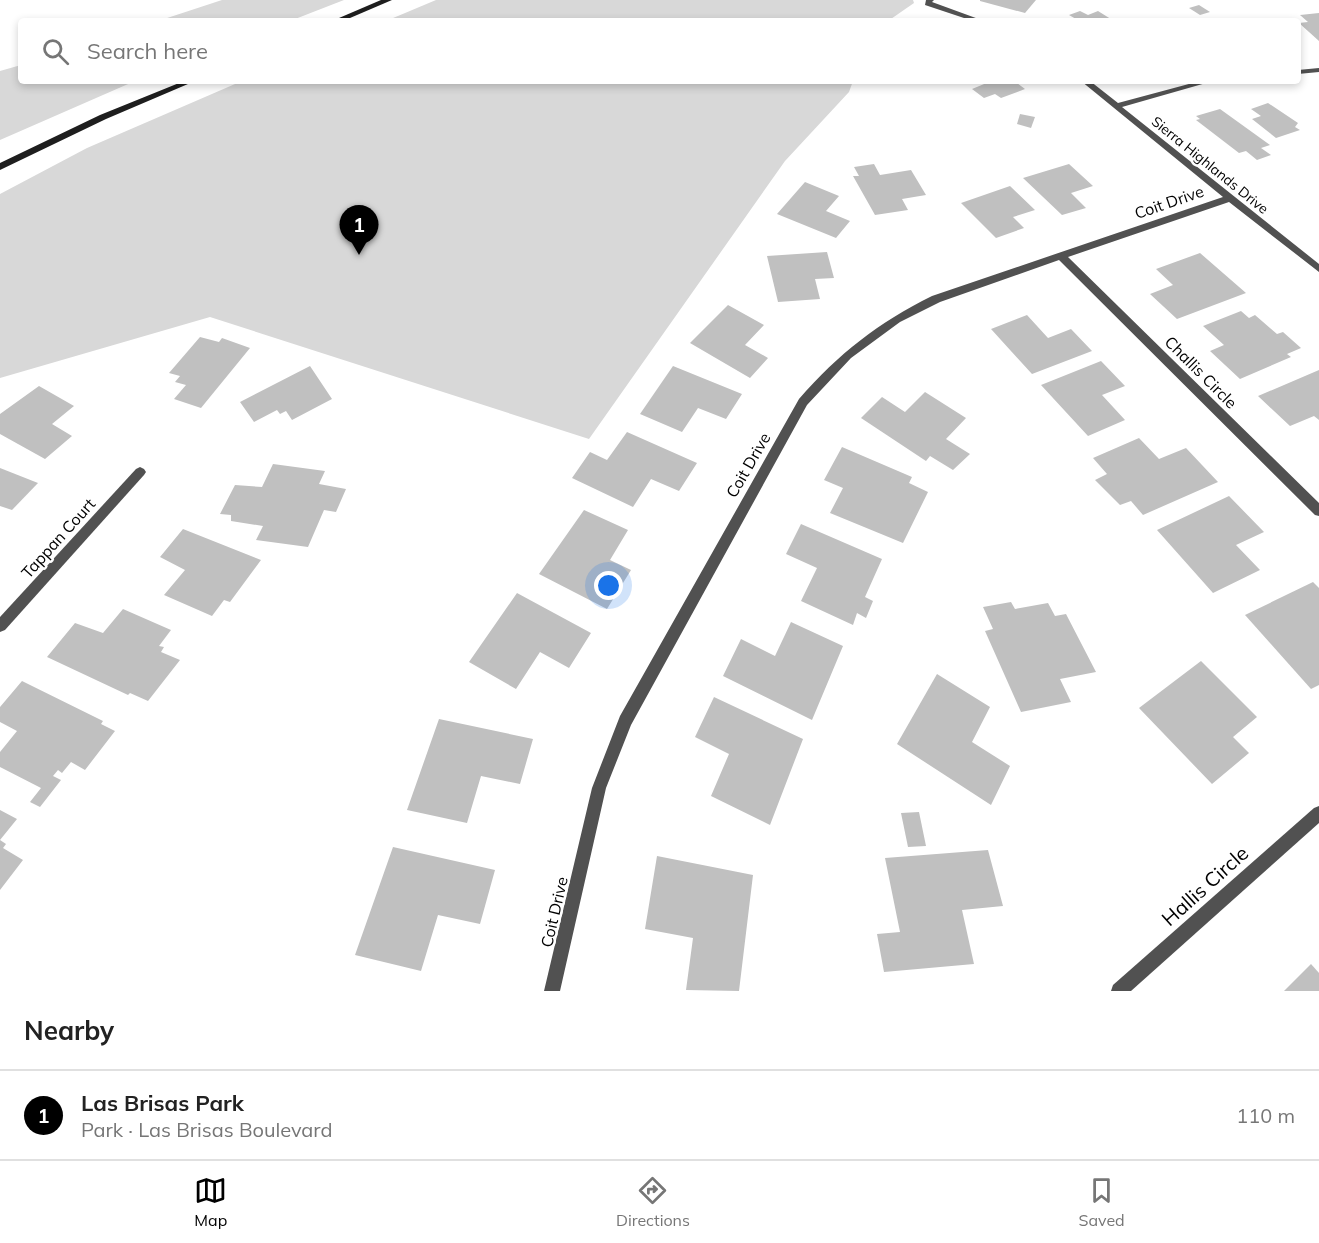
<!DOCTYPE html>
<meta charset="utf-8">
<style>
body{margin:0;font-family:Mulish,sans-serif;background:#f2f2f2;color:#222}
.you{position:absolute;left:609px;top:586px;width:21px;height:21px;margin:-15px;border:4px solid #fff;border-radius:50%;background:#1a73e8;box-shadow:0 0 0 9px #1a73e833}
.badge{display:grid;place-items:center;width:39px;height:39px;border-radius:50%;background:#000;color:#fff;font-size:20px;font-weight:700}
.pin{position:absolute;translate:-50% -50px;filter:drop-shadow(0 2px 3px #0008)}
.pin::after{content:'';position:absolute;top:32px;width:21px;height:18px;background:inherit;clip-path:polygon(0 0,100% 0,50% 100%)}
.list{margin:0;padding:0;list-style:none}
h2{display:flex;justify-content:space-between;align-items:center;height:78px;margin:0;padding:0 24px;font-size:26px}
h2 small{font-size:20px;font-weight:400;color:#767676}
.list li{display:grid;grid-template-columns:39px 1fr auto;gap:18px;align-items:center;box-sizing:border-box;height:90px;padding:0 24px;border-top:2px solid #e0e0e0}
.list b{display:block;font-size:22px;white-space:nowrap}
.list p{margin:0;font-size:20px;white-space:nowrap;color:#767676}
.list em{font-size:20px;font-style:normal;color:#767676}
.icon{flex:none;width:33px;height:33px;fill:none;stroke:currentColor;stroke-width:2;stroke-linecap:round;stroke-linejoin:round}
.map{position:relative;flex:none;width:1319px;height:991px;overflow:hidden}
.search{position:absolute;background:#fff;box-shadow:0 3px 9px #0003;left:18px;right:18px;top:18px;height:66px;display:flex;align-items:center;gap:15px;box-sizing:border-box;padding:0 21px;border-radius:6px;color:#767676;font-size:22px}
.sheet{height:168px;background:#fff}
nav{display:flex;justify-content:space-around;align-items:center;box-sizing:border-box;height:84px;border-top:2px solid #e0e0e0;background:#fff;font-size:16px;color:#767676}
nav a{display:grid;justify-items:center;gap:3px}
nav .on{color:#000}
.map>svg:first-child{display:block}
.green{fill:#d8d8d8}
.building{fill:#c0c0c0}
.lines{fill:none;stroke-linecap:round;stroke-linejoin:round}
.street{fill:#515151;fill-rule:evenodd}
.secondary{fill:#1e1e1e;fill-rule:evenodd}
.labels{text-anchor:middle;stroke-width:5;stroke-linejoin:round;paint-order:stroke}
.far-street-label{font-size:14px;fill:#000;stroke:#fff}
.street-label{font-size:16px;fill:#000;stroke:#fff}
.near-street-label{font-size:20px;fill:#000;stroke:#fff}
</style>
<div class="map">
<svg width="1319" height="991" viewBox="0 0 1319 991">
<rect width="100%" height="100%" fill="#fff"/>
<!-- green -->
<g class="green">
<polygon points="222,0 344,0 290,21 158,21"/>
<polygon points="436,0 913,0 914,3 888,21 386,21"/>
<polygon points="21,65 21,81 135,81 0,140 0,71"/>
<polygon points="242,81 853,81 849,92 785,161 589,439 210,317 0,378 0,194 87,148"/>
</g>
<!-- building -->
<g class="building">
<polygon points="1036,0 1025,13 980,1 980,0"/>
<polygon points="1199,5 1210,12 1200,15 1189,8"/>
<polygon points="1080,11 1088,15 1098,11 1114,21 1072,21 1076,19 1069,15"/>
<polygon points="1319,13 1319,41 1299,23 1308,22 1300,15"/>
<polygon points="987,81 1022,81 1017,83 1025,89 1001,98 995,94 984,98 972,89 989,82"/>
<polygon points="1268,103 1298,123 1295,127 1300,130 1276,138 1252,119 1261,116 1251,109"/>
<polygon points="1220,109 1270,145 1261,148 1271,155 1257,160 1246,151 1239,153 1196,120 1200,119 1196,116"/>
<polygon points="1020,114 1035,117 1031,128 1017,124"/>
<polygon points="874,164 880,175 911,170 926,195 902,199 908,210 875,215 853,176 859,176 854,167"/>
<polygon points="1069,164 1093,186 1071,193 1086,208 1062,215 1023,178"/>
<polygon points="805,182 839,196 826,211 850,221 836,238 777,214"/>
<polygon points="1010,186 1035,210 1013,217 1024,228 996,238 961,203"/>
<polygon points="827,252 834,278 815,279 820,299 778,302 767,256"/>
<polygon points="1200,253 1246,293 1177,319 1150,294 1173,285 1156,269"/>
<polygon points="728,305 764,325 745,345 768,358 750,378 690,343"/>
<polygon points="1241,311 1249,318 1255,315 1277,334 1283,332 1301,348 1287,354 1291,357 1240,379 1210,351 1224,345 1203,326"/>
<polygon points="1027,315 1048,338 1071,329 1092,351 1032,374 991,329"/>
<polygon points="200,337 219,342 222,338 250,348 201,408 174,399 186,385 175,382 180,376 169,373"/>
<polygon points="1101,361 1125,386 1102,395 1125,420 1088,436 1041,385"/>
<polygon points="310,366 332,399 292,420 286,411 280,414 277,410 254,422 240,402"/>
<polygon points="673,366 742,394 726,419 698,408 682,432 640,414"/>
<polygon points="1319,370 1319,420 1314,416 1290,426 1258,396"/>
<polygon points="39,386 74,406 52,424 72,436 45,459 0,434 0,414"/>
<polygon points="925,392 966,418 946,439 970,454 953,470 930,456 926,461 861,418 882,397 905,412"/>
<polygon points="627,432 697,463 679,491 651,479 633,507 572,478 590,452 607,460"/>
<polygon points="1139,438 1159,459 1186,448 1218,482 1143,515 1131,501 1120,505 1095,480 1107,474 1093,458"/>
<polygon points="842,447 912,477 909,483 928,492 903,543 830,513 843,488 824,480"/>
<polygon points="273,464 325,471 319,484 346,489 336,512 324,510 308,547 256,540 263,526 231,521 231,515 220,514 235,485 262,487"/>
<polygon points="0,468 38,483 12,510 0,506"/>
<polygon points="1229,496 1264,532 1236,545 1260,570 1213,593 1157,530"/>
<polygon points="584,510 628,530 610,560 631,570 607,609 539,574"/>
<polygon points="801,524 882,559 865,597 873,601 866,618 857,613 853,625 801,601 817,568 786,554"/>
<polygon points="183,529 261,560 230,602 224,600 212,616 164,595 185,570 160,557"/>
<polygon points="1313,582 1319,588 1319,685 1311,689 1245,615"/>
<polygon points="517,593 591,633 569,668 540,652 516,689 469,662"/>
<polygon points="1011,602 1015,609 1048,603 1055,616 1066,614 1096,672 1060,679 1071,702 1021,712 985,631 993,629 983,607"/>
<polygon points="123,609 171,630 159,646 164,647 161,652 180,660 148,701 130,693 128,695 47,657 75,623 103,633"/>
<polygon points="791,622 843,646 812,720 723,676 741,639 775,656"/>
<polygon points="1201,661 1257,717 1233,737 1249,753 1212,784 1139,708"/>
<polygon points="937,674 990,707 972,742 1010,766 991,805 897,744"/>
<polygon points="22,681 103,721 101,724 115,731 85,770 71,762 62,773 58,770 53,776 61,780 40,807 30,802 41,788 0,767 0,752 17,731 0,722 0,707"/>
<polygon points="714,697 803,739 770,825 711,796 729,754 695,737"/>
<polygon points="439,719 533,739 520,784 481,776 467,823 407,810"/>
<polygon points="0,810 17,819 0,840 6,844 3,848 23,860 0,890"/>
<polygon points="919,812 926,846 908,847 901,813"/>
<polygon points="393,847 495,870 480,924 438,915 421,971 355,955"/>
<polygon points="988,850 1003,906 962,910 974,964 884,972 877,934 900,932 885,858"/>
<polygon points="657,856 753,875 739,991 686,990 693,938 645,929"/>
<polygon points="1311,964 1319,973 1319,991 1284,991"/>
</g>
<g class="lines">
<!-- street -->
<g class="street">
<polygon points="926,0 934,0 932,2 984,21 973,21 925,5"/>
<polygon points="1319,68 1319,72 1298,74 1298,70"/>
<path d="M1081 81H1090L1118 103 1200 81H1213L1122 107 1319 264V272L1229 202 1068 257 1319 503V516L1315 515 1059 260 940 302 900 322 851 358 807 405 631 725 606 788 560 991H544L592 788 620 716 799 399C839 353 878 323 932 296L1223 197Z"/>
<polygon points="140,467 144,469 146,472 144,475 5,630 0,632 0,617 136,469"/>
<polygon points="1319,806 1319,823 1131,991 1111,991 1113,985 1314,808"/>
</g>
<!-- secondary -->
<g class="secondary">
<polygon points="381,0 392,0 343,21 332,21"/>
<polygon points="184,81 195,81 106,119 0,170 0,163 100,115"/>
</g>
</g>
<g class="labels">
<!-- far-street labels -->
<g class="far-street-label">
<text transform="translate(1210 165) rotate(39)" y="5">Sierra Highlands Drive</text>
</g>
<!-- street labels -->
<g class="street-label">
<text transform="translate(1169 202) rotate(-19)" y="6">Coit Drive</text>
<text transform="translate(1201 372) rotate(45)" y="6">Challis Circle</text>
<text transform="translate(748 465) rotate(-60)" y="6">Coit Drive</text>
<text transform="translate(58 538) rotate(-48)" y="6">Tappan Court</text>
<text transform="translate(554 912) rotate(-77)" y="6">Coit Drive</text>
</g>
<!-- near-street labels -->
<g class="near-street-label">
<text transform="translate(1205 886) rotate(-42)" y="7">Hallis Circle</text>
</g>
</g>
</svg>
<div class="you"></div>
<div class="pin badge" style="left:359px;top:255px">1</div>
<div class="search"><svg class="icon" aria-label="search" viewBox="0 0 24 24"><circle cx="10" cy="10" r="6"/><path d="M15 15l6 6"/></svg>Search here</div>
</div>
<section class="sheet">
<h2>Nearby<small></small></h2>
<ul class="list">
<li><span class="badge">1</span><div><b>Las Brisas Park</b><p>Park · Las Brisas Boulevard</p></div><em>110 m</em></li>
</ul>
</section>
<nav>
<a class="on"><svg class="icon" aria-label="map" viewBox="0 0 24 24"><path d="M3 6l6-2 6 2 6-2v14l-6 2-6-2-6 2zM9 4v14M15 6v14"/></svg>Map</a>
<a><svg class="icon" aria-label="directions" viewBox="0 0 24 24"><path d="M12 3l9 9-9 9-9-9zM9 14v-3h6M13 9l2 2-2 2"/></svg>Directions</a>
<a><svg class="icon" aria-label="saved" viewBox="0 0 24 24"><path d="M7 4h10v16l-5-4-5 4z"/></svg>Saved</a>
</nav>
